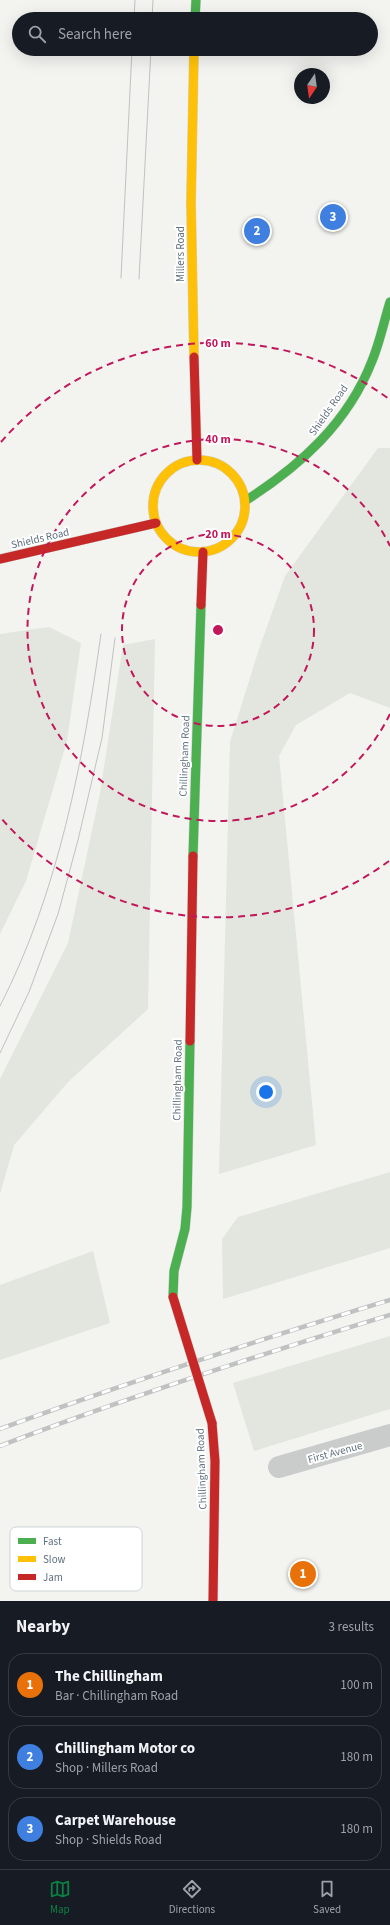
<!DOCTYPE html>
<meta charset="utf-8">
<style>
body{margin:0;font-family:"Source Sans 3",sans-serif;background:#242831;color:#f1f3f6}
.compass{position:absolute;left:294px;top:68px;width:36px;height:36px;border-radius:50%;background:#171b24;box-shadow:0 4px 16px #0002;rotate:193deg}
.you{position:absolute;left:266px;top:1092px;width:14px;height:14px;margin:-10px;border:3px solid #fff;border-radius:50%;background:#1a73e8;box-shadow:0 0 0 6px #1a73e833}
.badge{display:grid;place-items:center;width:26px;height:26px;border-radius:50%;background:#0b8043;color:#fff;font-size:13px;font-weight:700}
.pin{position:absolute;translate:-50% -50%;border:2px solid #fff;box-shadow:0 1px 4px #0006}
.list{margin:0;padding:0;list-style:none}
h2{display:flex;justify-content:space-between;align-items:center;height:52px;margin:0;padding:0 16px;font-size:17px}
h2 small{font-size:13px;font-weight:400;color:#9ea1a6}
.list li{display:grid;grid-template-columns:26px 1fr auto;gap:12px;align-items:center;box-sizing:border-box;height:64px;margin:0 8px 8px;padding:0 8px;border:1px solid #363941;border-radius:16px}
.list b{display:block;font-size:15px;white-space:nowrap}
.list p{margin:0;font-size:13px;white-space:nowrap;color:#9ea1a6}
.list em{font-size:13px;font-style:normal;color:#9ea1a6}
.icon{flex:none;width:22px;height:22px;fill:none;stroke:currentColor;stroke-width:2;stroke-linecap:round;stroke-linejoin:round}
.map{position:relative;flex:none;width:390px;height:1601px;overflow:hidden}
.search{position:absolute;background:#171b24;box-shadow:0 4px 16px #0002;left:12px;right:12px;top:12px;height:44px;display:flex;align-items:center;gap:10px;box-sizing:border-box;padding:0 14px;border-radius:22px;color:#9ea1a6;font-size:15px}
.sheet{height:268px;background:#171b24}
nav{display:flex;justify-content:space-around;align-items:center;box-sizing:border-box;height:56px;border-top:1px solid #363941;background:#171b24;font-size:11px;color:#9ea1a6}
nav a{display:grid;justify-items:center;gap:2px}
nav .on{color:#0b8043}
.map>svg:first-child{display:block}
.green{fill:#e2e6de}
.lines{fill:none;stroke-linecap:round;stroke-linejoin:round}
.fast-casing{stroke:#cfd1d0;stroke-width:10}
.slow-casing{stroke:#cfd1d0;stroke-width:10}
.jam-casing{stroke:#cfd1d0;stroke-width:10}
.street{stroke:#cacccc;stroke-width:22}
.fast{stroke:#4caf50;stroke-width:9}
.slow{stroke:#ffc107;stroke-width:9}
.jam{stroke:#c62828;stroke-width:9}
.tram{stroke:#c0c2c2;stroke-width:1}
.rail-casing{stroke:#c0c2c2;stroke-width:4.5}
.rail{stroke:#fff;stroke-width:3;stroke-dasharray:9;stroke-linecap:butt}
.jam-bridge-casing{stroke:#d0d1d0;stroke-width:10;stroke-linecap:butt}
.jam-bridge{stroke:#c62828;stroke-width:9}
.ring{fill:none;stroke:#c2185b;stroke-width:2;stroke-dasharray:7 5}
.labels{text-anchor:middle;stroke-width:4;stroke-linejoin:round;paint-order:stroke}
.street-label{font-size:11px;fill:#627281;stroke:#fff}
.key{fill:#fff;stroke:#d0d5d9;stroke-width:1}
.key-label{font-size:11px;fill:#627281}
.centre{fill:#c2185b;stroke:#fff;stroke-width:2}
.ring-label{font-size:12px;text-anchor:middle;font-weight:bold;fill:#c2185b;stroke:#fff;stroke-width:4;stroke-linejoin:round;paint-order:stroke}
</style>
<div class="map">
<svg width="390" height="1601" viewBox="0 0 390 1601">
<rect width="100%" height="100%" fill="#f3f3f0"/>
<!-- green -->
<g class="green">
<polygon points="378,448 390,448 390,708 350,693 296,725 279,756 316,1145 219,1174 230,742 259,649 285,576"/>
<polygon points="49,627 81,643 67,741 26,881 0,934 0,634"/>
<polygon points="155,639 148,1009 68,1082 14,1145 0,1194 0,1079 68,943 100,793 123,645"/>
<polygon points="390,1172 390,1248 223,1299 222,1239 238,1217"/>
<polygon points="93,1251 110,1323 0,1360 0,1285"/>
<polygon points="390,1336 390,1409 254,1451 233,1383"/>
</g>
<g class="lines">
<!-- fast casing -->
<g class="fast-casing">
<g id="fast">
<polyline points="195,19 196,0"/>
<path d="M245 501C300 466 348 423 372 361 380 342 384 321 390 302"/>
<polyline points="193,856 201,605"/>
<polyline points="173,1297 174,1271 185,1229 187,1207 190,1041"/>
</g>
</g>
<!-- slow casing -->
<g class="slow-casing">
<g id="slow">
<polyline points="194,357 191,203 194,49"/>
<circle cx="199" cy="506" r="46"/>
</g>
</g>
<!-- jam casing -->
<g class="jam-casing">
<g id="jam">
<polyline points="194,357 197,460"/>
<polyline points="0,559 156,523"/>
<polyline points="201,605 203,552"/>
<polyline points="190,1041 193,856"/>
<polyline points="212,1423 215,1461 213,1601"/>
</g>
</g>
<!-- street -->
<polyline class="street" points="279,1467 390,1435"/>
<!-- fast -->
<use href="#fast" class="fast"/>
<!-- slow -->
<use href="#slow" class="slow"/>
<!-- jam -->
<use href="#jam" class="jam"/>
<!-- tram -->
<g class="tram">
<polyline points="134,19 135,0"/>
<polyline points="152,19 153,0"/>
<polyline points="121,278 132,49"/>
<polyline points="139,279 151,49"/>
<path d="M0 1006C59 891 83 761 101 634"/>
<polyline points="0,1053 29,992 58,914 78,840 102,738 115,638"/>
</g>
<!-- rail casing -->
<g class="rail-casing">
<g id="rail">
<path d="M0 1429C128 1382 259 1340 390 1300"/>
<path d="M0 1446C128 1397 259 1355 390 1315"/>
</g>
</g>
<!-- rail -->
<use href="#rail" class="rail"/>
<!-- jam-bridge casing -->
<g class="jam-bridge-casing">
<polyline id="jam-bridge" points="173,1297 212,1423"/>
</g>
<!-- jam-bridge -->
<use href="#jam-bridge" class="jam-bridge"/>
</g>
<!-- distance rings -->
<g class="ring">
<circle cx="218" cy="630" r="96"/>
<path d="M390 714A191 191 0 1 1 390 546"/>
<path d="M389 861A287 287 0 0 1 1 818M1 442A287 287 0 0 1 389 399"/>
</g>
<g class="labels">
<!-- street labels -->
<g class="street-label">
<text transform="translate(180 254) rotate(-90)" y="4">Millers Road</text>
<text transform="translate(328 410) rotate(-55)" y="4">Shields Road</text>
<text transform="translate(40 538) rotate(-13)" y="4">Shields Road</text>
<text transform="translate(184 756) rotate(-88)" y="4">Chillingham Road</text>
<text transform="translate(177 1080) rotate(-89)" y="4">Chillingham Road</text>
<text transform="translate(335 1452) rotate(-15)" y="4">First Avenue</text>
<text transform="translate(201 1469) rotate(-92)" y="4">Chillingham Road</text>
</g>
</g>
<!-- legend -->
<rect x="10" y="1527" width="132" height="64" rx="6" class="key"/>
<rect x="18" y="1538" width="18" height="6" fill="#4caf50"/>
<rect x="18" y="1556" width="18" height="6" fill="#ffc107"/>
<rect x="18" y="1574" width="18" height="6" fill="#c62828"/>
<g class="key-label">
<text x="43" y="1545">Fast</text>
<text x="43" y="1563">Slow</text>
<text x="43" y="1581">Jam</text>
</g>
<circle cx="218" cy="630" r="6" class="centre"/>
<g class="ring-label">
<text x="218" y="347">60 m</text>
<text x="218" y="443">40 m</text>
<text x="218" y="538">20 m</text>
</g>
</svg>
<svg class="compass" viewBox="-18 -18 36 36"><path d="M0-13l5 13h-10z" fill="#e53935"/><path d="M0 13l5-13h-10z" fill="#9ea1a6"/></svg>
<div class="you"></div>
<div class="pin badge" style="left:303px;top:1574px;background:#e8710a">1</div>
<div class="pin badge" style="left:257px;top:231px;background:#3f7fe0">2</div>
<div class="pin badge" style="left:333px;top:217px;background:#3f7fe0">3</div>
<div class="search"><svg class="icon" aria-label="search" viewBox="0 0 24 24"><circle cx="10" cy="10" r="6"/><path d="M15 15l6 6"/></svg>Search here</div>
</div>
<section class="sheet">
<h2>Nearby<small>3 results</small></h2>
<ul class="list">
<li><span class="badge" style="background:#e8710a">1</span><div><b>The Chillingham</b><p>Bar · Chillingham Road</p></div><em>100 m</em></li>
<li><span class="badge" style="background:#3f7fe0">2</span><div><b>Chillingham Motor co</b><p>Shop · Millers Road</p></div><em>180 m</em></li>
<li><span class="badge" style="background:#3f7fe0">3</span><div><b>Carpet Warehouse</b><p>Shop · Shields Road</p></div><em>180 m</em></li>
</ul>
</section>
<nav>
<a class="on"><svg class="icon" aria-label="map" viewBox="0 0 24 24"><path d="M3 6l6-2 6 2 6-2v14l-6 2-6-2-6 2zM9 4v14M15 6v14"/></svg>Map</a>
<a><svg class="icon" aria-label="directions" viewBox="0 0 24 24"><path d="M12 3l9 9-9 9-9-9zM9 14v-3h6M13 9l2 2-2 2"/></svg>Directions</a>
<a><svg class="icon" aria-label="saved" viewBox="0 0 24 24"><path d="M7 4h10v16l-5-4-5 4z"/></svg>Saved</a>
</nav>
